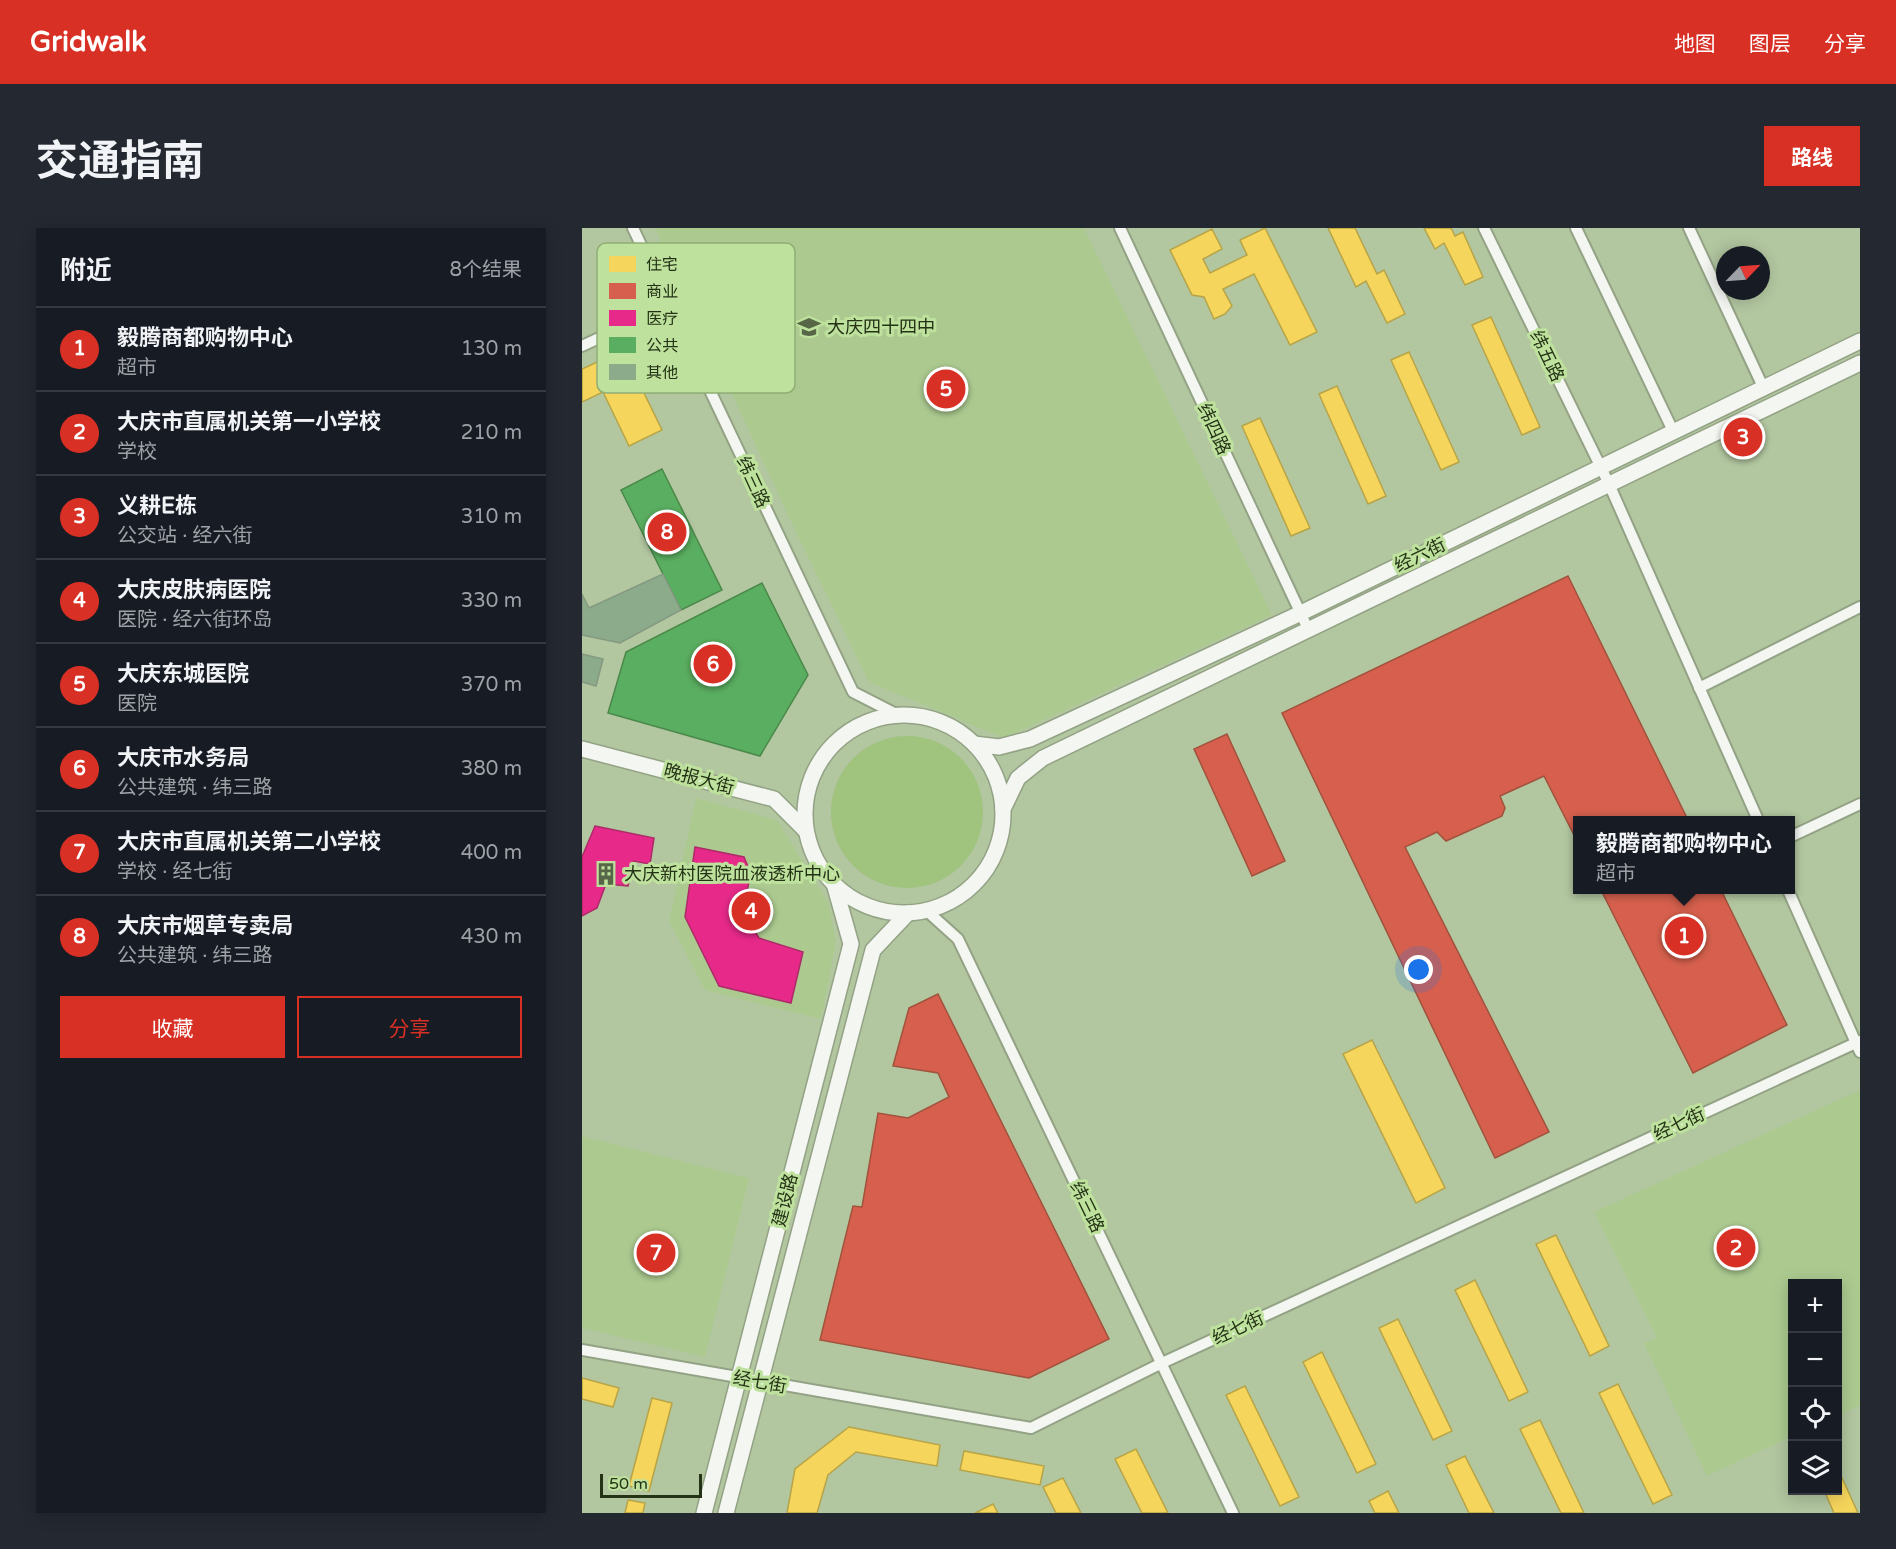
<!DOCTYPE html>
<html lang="zh">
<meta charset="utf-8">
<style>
body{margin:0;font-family:"Varela Round","Noto Sans SC",sans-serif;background:#242831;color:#f1f3f6}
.controls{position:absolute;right:18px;bottom:18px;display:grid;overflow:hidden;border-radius:0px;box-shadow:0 3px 15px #0003}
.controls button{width:54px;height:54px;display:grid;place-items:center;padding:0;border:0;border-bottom:2px solid #363941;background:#171b24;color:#f1f3f6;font:30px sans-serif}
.compass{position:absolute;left:1134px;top:18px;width:54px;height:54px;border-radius:50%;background:#171b24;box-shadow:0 3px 15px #0003;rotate:65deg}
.scale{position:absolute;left:18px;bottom:15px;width:102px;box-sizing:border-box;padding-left:6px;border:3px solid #243216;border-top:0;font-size:16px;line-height:21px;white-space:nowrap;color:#243216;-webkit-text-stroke:4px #bee29d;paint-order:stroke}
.you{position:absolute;left:837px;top:742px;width:21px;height:21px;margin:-15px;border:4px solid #fff;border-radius:50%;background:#1a73e8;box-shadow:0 0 0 9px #1a73e833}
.badge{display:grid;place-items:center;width:39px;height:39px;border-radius:50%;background:#d93025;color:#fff;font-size:20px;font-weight:700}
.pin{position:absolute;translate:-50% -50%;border:3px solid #fff;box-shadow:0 2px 6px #0006}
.popup{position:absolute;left:991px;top:588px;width:222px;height:78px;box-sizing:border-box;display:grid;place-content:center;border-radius:0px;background:#171b24;filter:drop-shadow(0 2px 4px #0005);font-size:20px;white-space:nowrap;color:#9ea1a6}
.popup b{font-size:22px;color:#f1f3f6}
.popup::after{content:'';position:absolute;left:50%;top:100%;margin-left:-12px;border:12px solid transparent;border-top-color:#171b24}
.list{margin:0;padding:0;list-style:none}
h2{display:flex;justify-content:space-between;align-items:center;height:78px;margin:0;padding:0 24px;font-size:26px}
h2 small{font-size:20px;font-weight:400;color:#9ea1a6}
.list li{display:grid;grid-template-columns:39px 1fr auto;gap:18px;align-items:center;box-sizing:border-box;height:84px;padding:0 24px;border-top:2px solid #363941}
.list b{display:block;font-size:22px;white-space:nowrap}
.list p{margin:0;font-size:20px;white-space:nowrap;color:#9ea1a6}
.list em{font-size:20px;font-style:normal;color:#9ea1a6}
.actions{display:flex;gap:12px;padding:18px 24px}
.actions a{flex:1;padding:14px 0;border:2px solid #d93025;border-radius:0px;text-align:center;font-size:21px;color:#d93025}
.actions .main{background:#d93025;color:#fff}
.icon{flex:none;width:33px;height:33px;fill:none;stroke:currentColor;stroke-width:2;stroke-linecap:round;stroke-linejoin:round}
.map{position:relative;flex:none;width:1278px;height:1285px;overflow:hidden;border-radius:0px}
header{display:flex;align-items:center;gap:36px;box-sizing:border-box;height:84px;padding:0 30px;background:#d93025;color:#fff}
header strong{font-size:28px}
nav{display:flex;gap:33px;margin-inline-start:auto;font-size:21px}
.intro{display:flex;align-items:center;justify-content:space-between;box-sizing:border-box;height:144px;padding:0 36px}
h1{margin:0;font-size:42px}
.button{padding:15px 27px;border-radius:0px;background:#d93025;color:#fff;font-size:21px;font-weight:700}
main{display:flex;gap:36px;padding:0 36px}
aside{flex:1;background:#171b24;border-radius:0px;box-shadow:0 3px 15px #0003}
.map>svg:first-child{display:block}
.built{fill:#acca90}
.green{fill:#a0c37e}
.homes{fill:#f6d55c;stroke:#b7a447;stroke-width:1.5}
.shops{fill:#d6604d;stroke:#a1523c;stroke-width:1.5}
.health{fill:#e7298a;stroke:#ac2c67;stroke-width:1.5}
.public{fill:#5aae61;stroke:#4a894a;stroke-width:1.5}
.building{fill:#8cab8b;stroke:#849980;stroke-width:1.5}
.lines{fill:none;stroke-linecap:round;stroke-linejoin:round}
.minor-casing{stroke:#93a284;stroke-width:14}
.secondary-casing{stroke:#93a284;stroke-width:18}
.minor{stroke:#f3f6f1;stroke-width:10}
.secondary{stroke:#f3f6f1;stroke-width:15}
.labels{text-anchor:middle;stroke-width:6;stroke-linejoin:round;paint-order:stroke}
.poi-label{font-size:18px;fill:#243216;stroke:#bee29d;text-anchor:start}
.street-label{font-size:18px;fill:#243216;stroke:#bee29d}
.key{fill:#bee29d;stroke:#90ad74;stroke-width:1.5}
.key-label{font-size:16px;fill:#243216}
</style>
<header>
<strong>Gridwalk</strong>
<nav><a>地图</a><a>图层</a><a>分享</a></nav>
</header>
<div class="intro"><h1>交通指南</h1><a class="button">路线</a></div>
<main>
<aside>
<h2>附近<small>8个结果</small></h2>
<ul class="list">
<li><span class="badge">1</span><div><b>毅腾商都购物中心</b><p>超市</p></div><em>130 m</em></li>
<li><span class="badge">2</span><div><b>大庆市直属机关第一小学校</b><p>学校</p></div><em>210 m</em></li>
<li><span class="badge">3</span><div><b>义耕E栋</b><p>公交站 · 经六街</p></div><em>310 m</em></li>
<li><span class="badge">4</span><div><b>大庆皮肤病医院</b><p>医院 · 经六街环岛</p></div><em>330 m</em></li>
<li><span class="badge">5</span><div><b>大庆东城医院</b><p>医院</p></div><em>370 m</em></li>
<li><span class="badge">6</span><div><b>大庆市水务局</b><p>公共建筑 · 纬三路</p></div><em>380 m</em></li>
<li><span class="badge">7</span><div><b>大庆市直属机关第二小学校</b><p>学校 · 经七街</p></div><em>400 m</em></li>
<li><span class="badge">8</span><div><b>大庆市烟草专卖局</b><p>公共建筑 · 纬三路</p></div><em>430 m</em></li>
</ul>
<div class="actions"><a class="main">收藏</a><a>分享</a></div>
</aside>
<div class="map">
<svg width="1278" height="1285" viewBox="0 0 1278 1285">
<rect width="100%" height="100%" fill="#b2c6a0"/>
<!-- built -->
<g class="built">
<polygon points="73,0 502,0 690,387 422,510 287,454 212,300"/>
<polygon points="114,570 195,592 246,674 254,714 239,791 123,762 87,693"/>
<polygon points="1278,862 1278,1177 1256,1188 1256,1056 1210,1056 1210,1208 1125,1248 1062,1115 1075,1110 1012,984"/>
<polygon points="0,908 167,950 123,1129 0,1100"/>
</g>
<!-- green -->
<circle class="green" cx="325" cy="584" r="76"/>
<!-- homes -->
<g class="homes">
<polygon points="683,0 735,104 708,117 672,46 641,61 650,78 643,86 632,91 622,69 610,67 588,22 630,1 640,21 621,31 628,45 665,27 658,12"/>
<polygon points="746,0 773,0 795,46 802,42 823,86 805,95 784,53 774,59"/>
<polygon points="842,0 869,0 873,8 881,4 901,49 883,57 862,15 853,21"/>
<polygon points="909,89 958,199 940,207 890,97"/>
<polygon points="41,122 80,202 47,218 21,164 0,174 0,141"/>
<polygon points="827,124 877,234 859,242 809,132"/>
<polygon points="755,158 804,268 786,276 737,166"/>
<polygon points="678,190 728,300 709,308 660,198"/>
<polygon points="790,812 863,960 834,975 761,826"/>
<polygon points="974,1007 1027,1118 1008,1128 954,1016"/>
<polygon points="893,1052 946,1164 927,1173 873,1062"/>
<polygon points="816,1091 870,1203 851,1212 797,1100"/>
<polygon points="740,1124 794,1236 775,1245 721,1134"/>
<polygon points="0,1150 37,1160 31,1179 0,1171"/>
<polygon points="1036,1156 1090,1267 1071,1276 1017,1165"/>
<polygon points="663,1158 717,1269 698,1278 644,1167"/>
<polygon points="70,1170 90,1175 67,1263 47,1258"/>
<polygon points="958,1192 1002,1285 979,1285 938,1201"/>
<polygon points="267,1199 358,1217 355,1238 274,1224 246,1247 235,1285 205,1285 213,1241"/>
<polygon points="554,1221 586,1285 560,1285 533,1231"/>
<polygon points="382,1223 462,1238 458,1257 378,1242"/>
<polygon points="883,1228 912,1285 887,1285 864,1237"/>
<polygon points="1256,1241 1276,1285 1252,1285 1242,1262 1256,1262"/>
<polygon points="481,1250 499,1285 474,1285 461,1259"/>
<polygon points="806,1263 817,1285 793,1285 787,1273"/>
<polygon points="46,1272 63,1275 61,1285 43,1285"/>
<polygon points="411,1276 416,1285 393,1285"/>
</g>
<!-- shops -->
<g class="shops">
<polygon points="986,348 1106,592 996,592 996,615 962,548 918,568 923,580 920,588 864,613 855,604 823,619 967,904 913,930 700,485"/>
<polygon points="645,506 703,633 670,648 612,521"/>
<polygon points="1019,662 1139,662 1205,797 1111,845"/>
<polygon points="356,766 527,1111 447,1150 238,1112 271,978 280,979 296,885 326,890 367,869 356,845 311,838 327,780"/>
</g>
<!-- health -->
<g class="health">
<polygon points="13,598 72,610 68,636 52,633 46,658 24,656 15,680 0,688 0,629"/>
<polygon points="113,619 162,629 169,646 160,683 177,710 221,724 209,775 137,758 103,689"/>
</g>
<!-- public -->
<g class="public">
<polygon points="80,241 140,362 99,382 39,262"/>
<polygon points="180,355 226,447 178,528 26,485 44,424"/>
</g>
<!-- building -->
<g class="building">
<polygon points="81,346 99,382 38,415 0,407 0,366 7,380"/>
<polygon points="0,426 21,431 14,458 0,454"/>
</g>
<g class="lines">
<!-- minor casing -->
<g class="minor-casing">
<g id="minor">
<polyline points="51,0 271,464 314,486"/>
<polyline points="538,0 726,401"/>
<polyline points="902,0 1027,256 1176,592"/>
<polyline points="994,0 1092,205"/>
<polyline points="1107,0 1182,161"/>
<polyline points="0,118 88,77"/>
<polyline points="1117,460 1278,379"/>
<polyline points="1208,609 1278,576"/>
<polyline points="1206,662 1278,824"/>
<polyline points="345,683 376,711 651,1285"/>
<polyline points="0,1122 449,1200 580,1135 1278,813"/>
</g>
</g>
<!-- secondary casing -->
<g class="secondary-casing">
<g id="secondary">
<circle cx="322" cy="586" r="99"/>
<polyline points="392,516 417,519 448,511 719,385 1278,113"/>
<polyline points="0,521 192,571 223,602"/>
<polyline points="421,581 436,550 461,530 1278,135"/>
<polyline points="122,1285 269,716 253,659"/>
<polyline points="144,1285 291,722 326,685"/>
</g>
</g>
<!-- minor -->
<use href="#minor" class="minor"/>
<!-- secondary -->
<use href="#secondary" class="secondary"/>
</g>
<!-- icons -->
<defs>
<g id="school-bare" transform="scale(1.8)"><path d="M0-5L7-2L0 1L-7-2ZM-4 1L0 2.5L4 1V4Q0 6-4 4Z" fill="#566646" stroke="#bee29d" stroke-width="2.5" paint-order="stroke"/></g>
<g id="building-bare" transform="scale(1.8)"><path d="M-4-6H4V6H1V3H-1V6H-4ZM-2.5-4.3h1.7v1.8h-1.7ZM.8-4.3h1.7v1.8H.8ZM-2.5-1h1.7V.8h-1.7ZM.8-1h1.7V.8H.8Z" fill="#566646" stroke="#bee29d" stroke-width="2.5" paint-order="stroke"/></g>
</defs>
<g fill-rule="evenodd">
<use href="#school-bare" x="227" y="99"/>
<use href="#building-bare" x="24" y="646"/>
</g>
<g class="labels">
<!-- poi labels -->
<g class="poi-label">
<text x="245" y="105">大庆四十四中</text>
<text x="42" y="652">大庆新村医院血液透析中心</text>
</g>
<!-- street labels -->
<g class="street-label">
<text transform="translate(965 128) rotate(64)" y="6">纬五路</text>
<text transform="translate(632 201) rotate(65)" y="6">纬四路</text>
<text transform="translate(171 254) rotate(65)" y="6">纬三路</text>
<text transform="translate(838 327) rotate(-26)" y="6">经六街</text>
<text transform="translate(117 551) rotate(15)" y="6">晚报大街</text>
<text transform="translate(1097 896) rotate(-25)" y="6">经七街</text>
<text transform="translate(203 972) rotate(-76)" y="6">建设路</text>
<text transform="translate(505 979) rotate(64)" y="6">纬三路</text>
<text transform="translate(656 1100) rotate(-25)" y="6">经七街</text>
<text transform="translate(178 1154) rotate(10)" y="6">经七街</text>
</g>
</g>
<!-- legend -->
<rect x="15" y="15" width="198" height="150" rx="9" class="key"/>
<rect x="27" y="28" width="27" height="16" fill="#f6d55c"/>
<rect x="27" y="55" width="27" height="16" fill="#d6604d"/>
<rect x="27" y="82" width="27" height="16" fill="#e7298a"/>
<rect x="27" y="109" width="27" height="16" fill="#5aae61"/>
<rect x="27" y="136" width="27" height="16" fill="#8cab8b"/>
<g class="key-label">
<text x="64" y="42">住宅</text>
<text x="64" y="69">商业</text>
<text x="64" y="96">医疗</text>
<text x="64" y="123">公共</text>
<text x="64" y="150">其他</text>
</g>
</svg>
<div class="controls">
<button>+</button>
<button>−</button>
<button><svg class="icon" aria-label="locate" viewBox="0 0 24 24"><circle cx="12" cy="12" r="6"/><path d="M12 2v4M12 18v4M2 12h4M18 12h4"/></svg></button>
<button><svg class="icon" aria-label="layers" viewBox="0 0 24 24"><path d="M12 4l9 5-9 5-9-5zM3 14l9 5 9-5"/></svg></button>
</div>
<svg class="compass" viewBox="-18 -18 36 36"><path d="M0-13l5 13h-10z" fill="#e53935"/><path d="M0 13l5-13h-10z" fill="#9ea1a6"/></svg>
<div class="scale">50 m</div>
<div class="you"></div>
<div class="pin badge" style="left:1102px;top:708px">1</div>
<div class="popup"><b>毅腾商都购物中心</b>超市</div>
<div class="pin badge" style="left:1154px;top:1020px">2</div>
<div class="pin badge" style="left:1161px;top:209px">3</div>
<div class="pin badge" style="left:169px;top:683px">4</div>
<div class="pin badge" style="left:364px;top:161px">5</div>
<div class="pin badge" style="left:131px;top:436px">6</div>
<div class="pin badge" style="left:74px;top:1025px">7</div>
<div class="pin badge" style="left:85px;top:304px">8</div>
</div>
</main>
